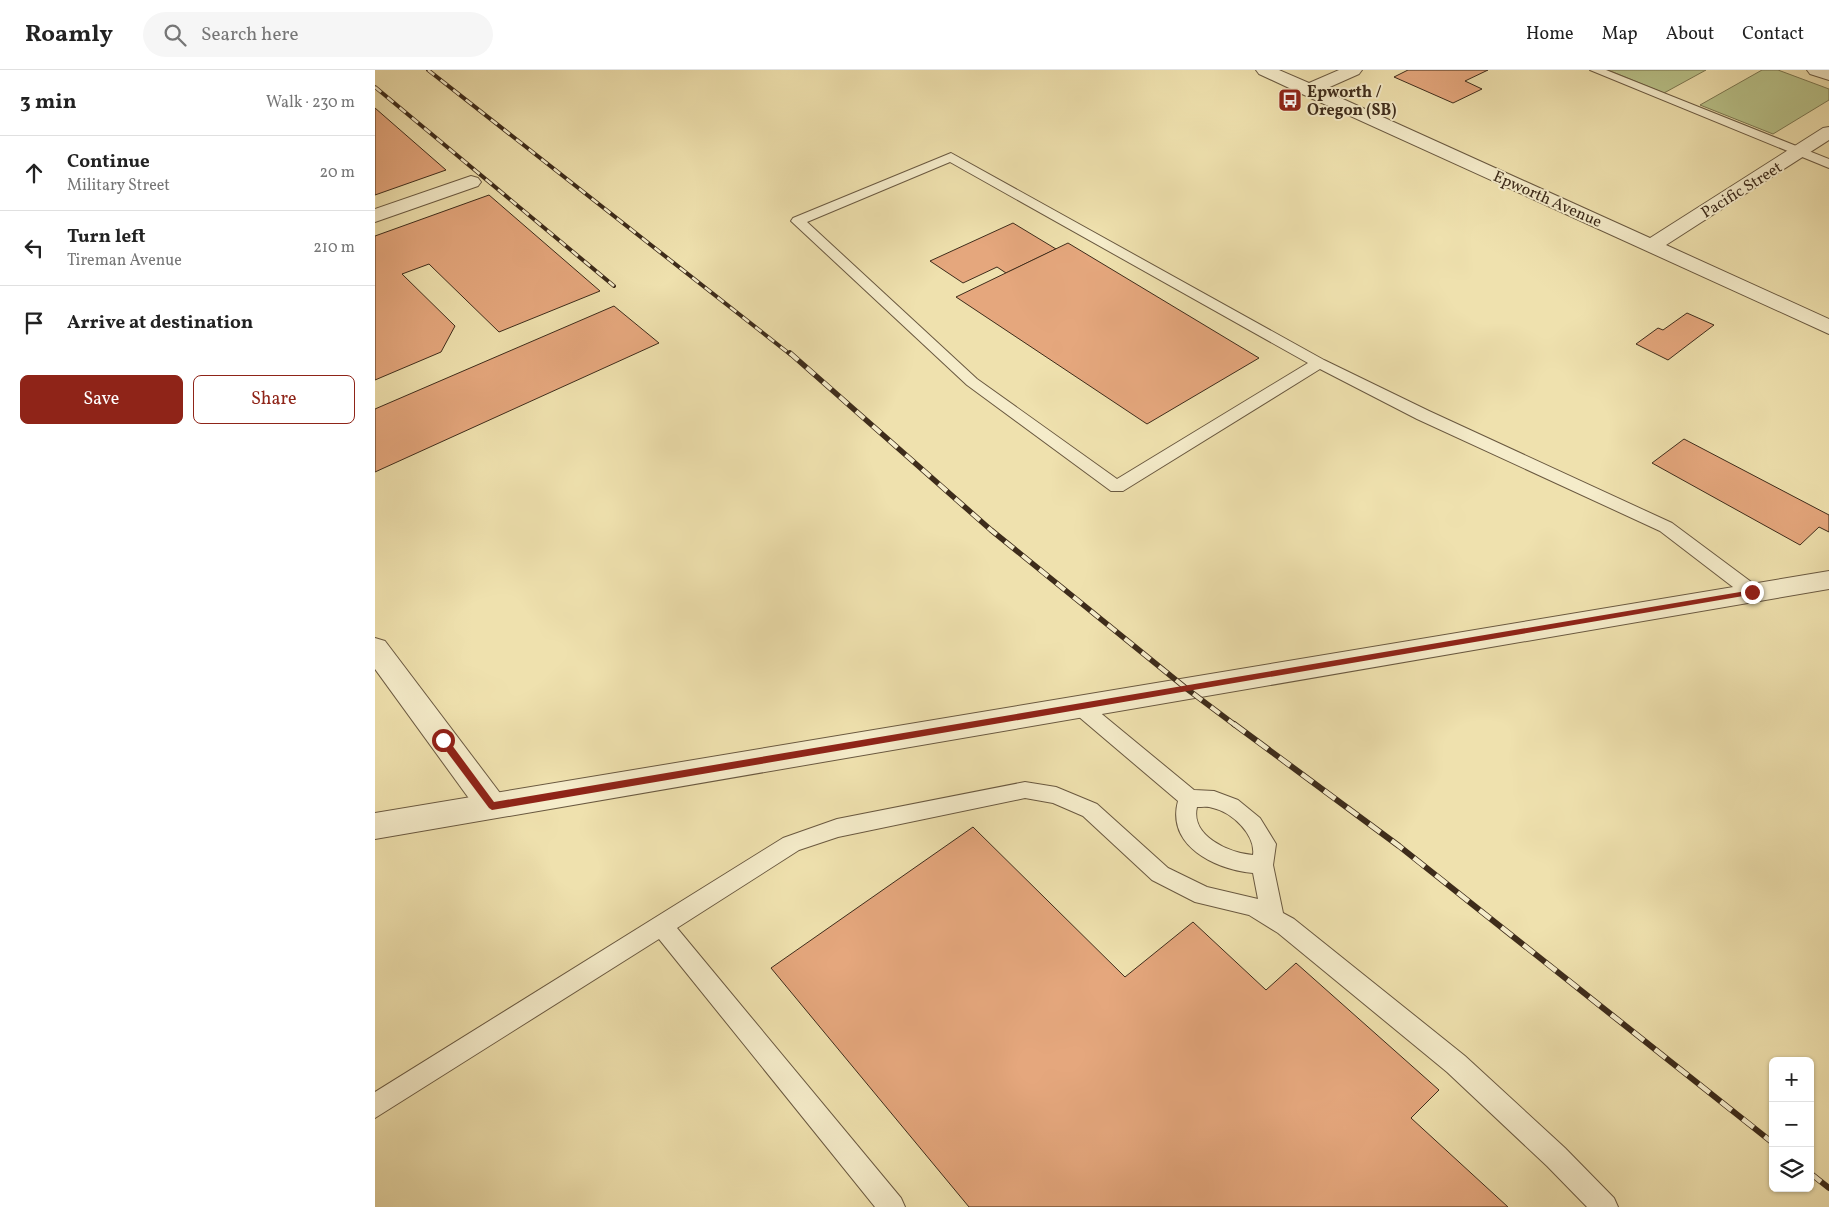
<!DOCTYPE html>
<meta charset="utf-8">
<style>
body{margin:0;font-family:Vollkorn,serif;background:#f6f6f6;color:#222}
.controls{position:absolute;right:15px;bottom:15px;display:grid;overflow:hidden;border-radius:8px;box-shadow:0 1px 4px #0004}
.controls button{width:45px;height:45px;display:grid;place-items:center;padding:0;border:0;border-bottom:1px solid #e0e0e0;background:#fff;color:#222;font:25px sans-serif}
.stop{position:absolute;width:15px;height:15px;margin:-11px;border:4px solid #8f2418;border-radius:50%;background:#fff}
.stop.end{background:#8f2418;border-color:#fff;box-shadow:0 1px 5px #0008}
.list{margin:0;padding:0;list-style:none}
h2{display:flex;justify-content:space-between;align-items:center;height:65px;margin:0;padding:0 20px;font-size:21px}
h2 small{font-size:16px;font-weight:400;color:#767676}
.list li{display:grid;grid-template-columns:32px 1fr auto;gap:15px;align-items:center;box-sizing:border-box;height:75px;padding:0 20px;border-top:1px solid #e0e0e0}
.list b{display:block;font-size:19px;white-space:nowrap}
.list p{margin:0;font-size:16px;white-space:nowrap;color:#767676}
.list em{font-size:16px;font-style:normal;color:#767676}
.actions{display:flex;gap:10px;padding:15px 20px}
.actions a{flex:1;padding:11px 0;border:1px solid #8f2418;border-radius:8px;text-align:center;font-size:18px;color:#8f2418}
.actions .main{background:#8f2418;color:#fff}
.icon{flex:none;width:28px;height:28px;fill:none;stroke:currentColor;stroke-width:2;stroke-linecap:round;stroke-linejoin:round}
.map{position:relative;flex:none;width:1454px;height:1137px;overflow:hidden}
header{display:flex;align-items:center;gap:30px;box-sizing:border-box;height:70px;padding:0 25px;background:#fff;border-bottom:1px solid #e0e0e0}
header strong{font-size:24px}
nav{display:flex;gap:28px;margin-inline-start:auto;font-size:18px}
.search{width:350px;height:45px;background:#f6f6f6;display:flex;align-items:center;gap:12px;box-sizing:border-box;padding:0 18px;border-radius:28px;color:#767676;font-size:19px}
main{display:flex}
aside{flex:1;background:#fff}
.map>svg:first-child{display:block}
.green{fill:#b9c38a;stroke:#7c7852}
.building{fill:#e5a77d;stroke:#3e2c1b}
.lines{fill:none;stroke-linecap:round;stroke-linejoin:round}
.service-casing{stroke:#6a5940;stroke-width:2}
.minor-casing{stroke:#6a5940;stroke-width:2}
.tertiary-casing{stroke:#6a5940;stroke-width:2}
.service{fill:#f5ecca;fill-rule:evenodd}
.minor{fill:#f5ecca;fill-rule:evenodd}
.tertiary{fill:#f5ecca;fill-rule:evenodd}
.rail-far2-casing{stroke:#3e2c1b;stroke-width:4}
.rail-far1-casing{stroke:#3e2c1b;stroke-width:5.5}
.rail-casing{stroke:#3e2c1b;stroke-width:6}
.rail-far2{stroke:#f5ecca;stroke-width:2.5;stroke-dasharray:8;stroke-linecap:butt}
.rail-far1{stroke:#f5ecca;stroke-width:4;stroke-dasharray:11;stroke-linecap:butt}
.rail{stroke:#f5ecca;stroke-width:4.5;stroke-dasharray:14;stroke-linecap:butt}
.route{fill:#8f2418}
.labels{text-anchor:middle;stroke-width:4;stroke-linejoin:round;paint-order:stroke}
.far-poi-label{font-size:16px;font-weight:bold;fill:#3e2c1b;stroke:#f5ecca;text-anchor:start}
.far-street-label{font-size:16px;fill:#3e2c1b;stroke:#f5ecca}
</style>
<header>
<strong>Roamly</strong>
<div class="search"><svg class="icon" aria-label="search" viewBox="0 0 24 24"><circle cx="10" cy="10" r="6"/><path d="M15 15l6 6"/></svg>Search here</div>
<nav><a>Home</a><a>Map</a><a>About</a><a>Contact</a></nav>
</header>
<main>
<aside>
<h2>3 min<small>Walk · 230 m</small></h2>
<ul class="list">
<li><svg class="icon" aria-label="ahead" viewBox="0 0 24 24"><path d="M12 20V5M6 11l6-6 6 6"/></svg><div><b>Continue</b><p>Military Street</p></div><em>20 m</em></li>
<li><svg class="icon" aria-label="left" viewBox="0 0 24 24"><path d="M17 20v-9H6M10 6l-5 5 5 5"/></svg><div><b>Turn left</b><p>Tireman Avenue</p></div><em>210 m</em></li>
<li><svg class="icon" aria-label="arrive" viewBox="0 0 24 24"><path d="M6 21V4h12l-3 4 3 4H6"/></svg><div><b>Arrive at destination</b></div></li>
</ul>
<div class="actions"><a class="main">Save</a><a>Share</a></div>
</aside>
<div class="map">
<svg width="1454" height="1137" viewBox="0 0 1454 1137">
<rect width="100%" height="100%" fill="#efe1ae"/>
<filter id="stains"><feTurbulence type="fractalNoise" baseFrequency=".004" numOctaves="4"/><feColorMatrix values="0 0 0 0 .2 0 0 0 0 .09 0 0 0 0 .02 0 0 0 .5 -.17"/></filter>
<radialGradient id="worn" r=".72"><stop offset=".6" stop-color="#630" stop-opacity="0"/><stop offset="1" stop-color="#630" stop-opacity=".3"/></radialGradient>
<!-- green -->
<g class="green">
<polygon points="1233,0 1331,0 1289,23"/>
<polygon points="1387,0 1403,0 1454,19 1454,30 1398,64 1325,35"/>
</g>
<!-- building -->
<g class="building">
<polygon points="1033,0 1113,0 1090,11 1107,19 1078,33 1019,7"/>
<polygon points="0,38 71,100 0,125"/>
<polygon points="114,125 225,221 124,262 54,194 27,204 80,256 66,282 0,310 0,166"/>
<polygon points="638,153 681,179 631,203 622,197 588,213 555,191"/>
<polygon points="693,173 884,288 772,354 581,227"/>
<polygon points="239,236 284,273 0,402 0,339"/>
<polygon points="1312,243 1339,255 1293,290 1261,274 1283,258 1288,260"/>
<polygon points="1309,369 1454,445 1454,462 1444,457 1425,475 1277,393"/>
<polygon points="598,757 750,907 818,852 891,920 921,893 1064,1020 1036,1048 1133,1137 594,1137 396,898"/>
</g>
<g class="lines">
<!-- service casing -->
<g class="service-casing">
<g id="service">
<polygon points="1215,0 1231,0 1454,89 1454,98"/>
<path d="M576 83 949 290 1054 341 1297 453 1383 517 1386 522 1383 527 1377 528 1371 527 1285 461 1042 349 945 299 748 421H736L592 315 416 151 418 148ZM575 92 933 293 742 409 602 309 432 152Z"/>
<path d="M704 629 711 631 819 720 839 721 863 730 885 748 901 774 898 795 908 843 919 849 1090 986 1190 1078 1239 1128 1243 1137H1212L1172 1096 1072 1002 903 863 874 845 820 832 777 810 708 746 678 733 650 728 463 767 424 780 302 858 526 1128 530 1137H500L284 869 0 1048V1022L408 768 462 749 650 712 681 717 722 734 793 798 832 817 883 829 878 803C840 799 791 776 803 731L697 641 694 636 697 631ZM822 737C827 737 833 736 838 738 857 742 881 765 878 785 854 783 815 766 822 737Z"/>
</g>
</g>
<!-- minor casing -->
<g class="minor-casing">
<g id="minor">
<polygon points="881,0 904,0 934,13 964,0 987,0 984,4 948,20 1275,168 1448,58 1454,57 1454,70 1291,175 1454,249 1454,264 927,24 884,4"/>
<polygon points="1432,0 1454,0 1454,10 1435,4"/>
<polygon points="96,106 103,108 106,112 103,116 0,152 0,139"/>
<polygon points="0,568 10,571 128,727 132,736 128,745 117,748 106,745 0,599"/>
</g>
</g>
<!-- tertiary casing -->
<g class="tertiary-casing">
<polygon id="tertiary" points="1454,501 1454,519 0,769 0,743"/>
</g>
<!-- service -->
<use href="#service" class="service"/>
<!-- minor -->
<use href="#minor" class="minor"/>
<!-- tertiary -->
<use href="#tertiary" class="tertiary"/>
<!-- rail-far2 casing -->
<g class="rail-far2-casing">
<g id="rail-far2">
<polyline points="53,0 416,285"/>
<polyline points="0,17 239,216"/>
</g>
</g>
<!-- rail-far1 casing -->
<g class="rail-far1-casing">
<polyline id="rail-far1" points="415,283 616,460 812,619 860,655"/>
</g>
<!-- rail casing -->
<g class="rail-casing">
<g id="rail">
<polyline points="859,654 1024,776 1398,1073"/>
<polyline points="1435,1103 1454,1118"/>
</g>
</g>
<!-- rail-far2 -->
<use href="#rail-far2" class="rail-far2"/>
<!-- rail-far1 -->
<use href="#rail-far1" class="rail-far1"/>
<!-- rail -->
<use href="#rail" class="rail"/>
</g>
<!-- route -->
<polygon class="route" points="1377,520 1380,520 1380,524 117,740 114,738 63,670 65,667 71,667 119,732"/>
<!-- icons -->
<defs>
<g id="bus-square" transform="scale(1.25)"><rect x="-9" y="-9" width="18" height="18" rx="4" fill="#8f2418" stroke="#f5ecca"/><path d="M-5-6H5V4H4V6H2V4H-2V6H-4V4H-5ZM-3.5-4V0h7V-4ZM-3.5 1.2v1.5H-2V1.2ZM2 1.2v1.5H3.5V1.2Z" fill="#fff"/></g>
</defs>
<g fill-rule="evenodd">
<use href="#bus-square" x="915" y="30"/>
</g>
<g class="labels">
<!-- far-poi labels -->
<g class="far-poi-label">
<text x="932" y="27">Epworth /<tspan x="932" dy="18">Oregon (SB)</tspan></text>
</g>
<!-- far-street labels -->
<g class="far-street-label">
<text transform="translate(1366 119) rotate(-32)" y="6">Pacific Street</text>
<text transform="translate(1173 128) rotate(24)" y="6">Epworth Avenue</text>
</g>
</g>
<rect width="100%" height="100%" filter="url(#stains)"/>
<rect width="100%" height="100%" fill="url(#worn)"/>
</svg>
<div class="controls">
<button>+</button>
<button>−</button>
<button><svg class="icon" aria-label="layers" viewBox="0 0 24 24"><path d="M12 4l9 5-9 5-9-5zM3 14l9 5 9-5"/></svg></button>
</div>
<div class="stop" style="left:68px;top:670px"></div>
<div class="stop end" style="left:1377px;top:522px"></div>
</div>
</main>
